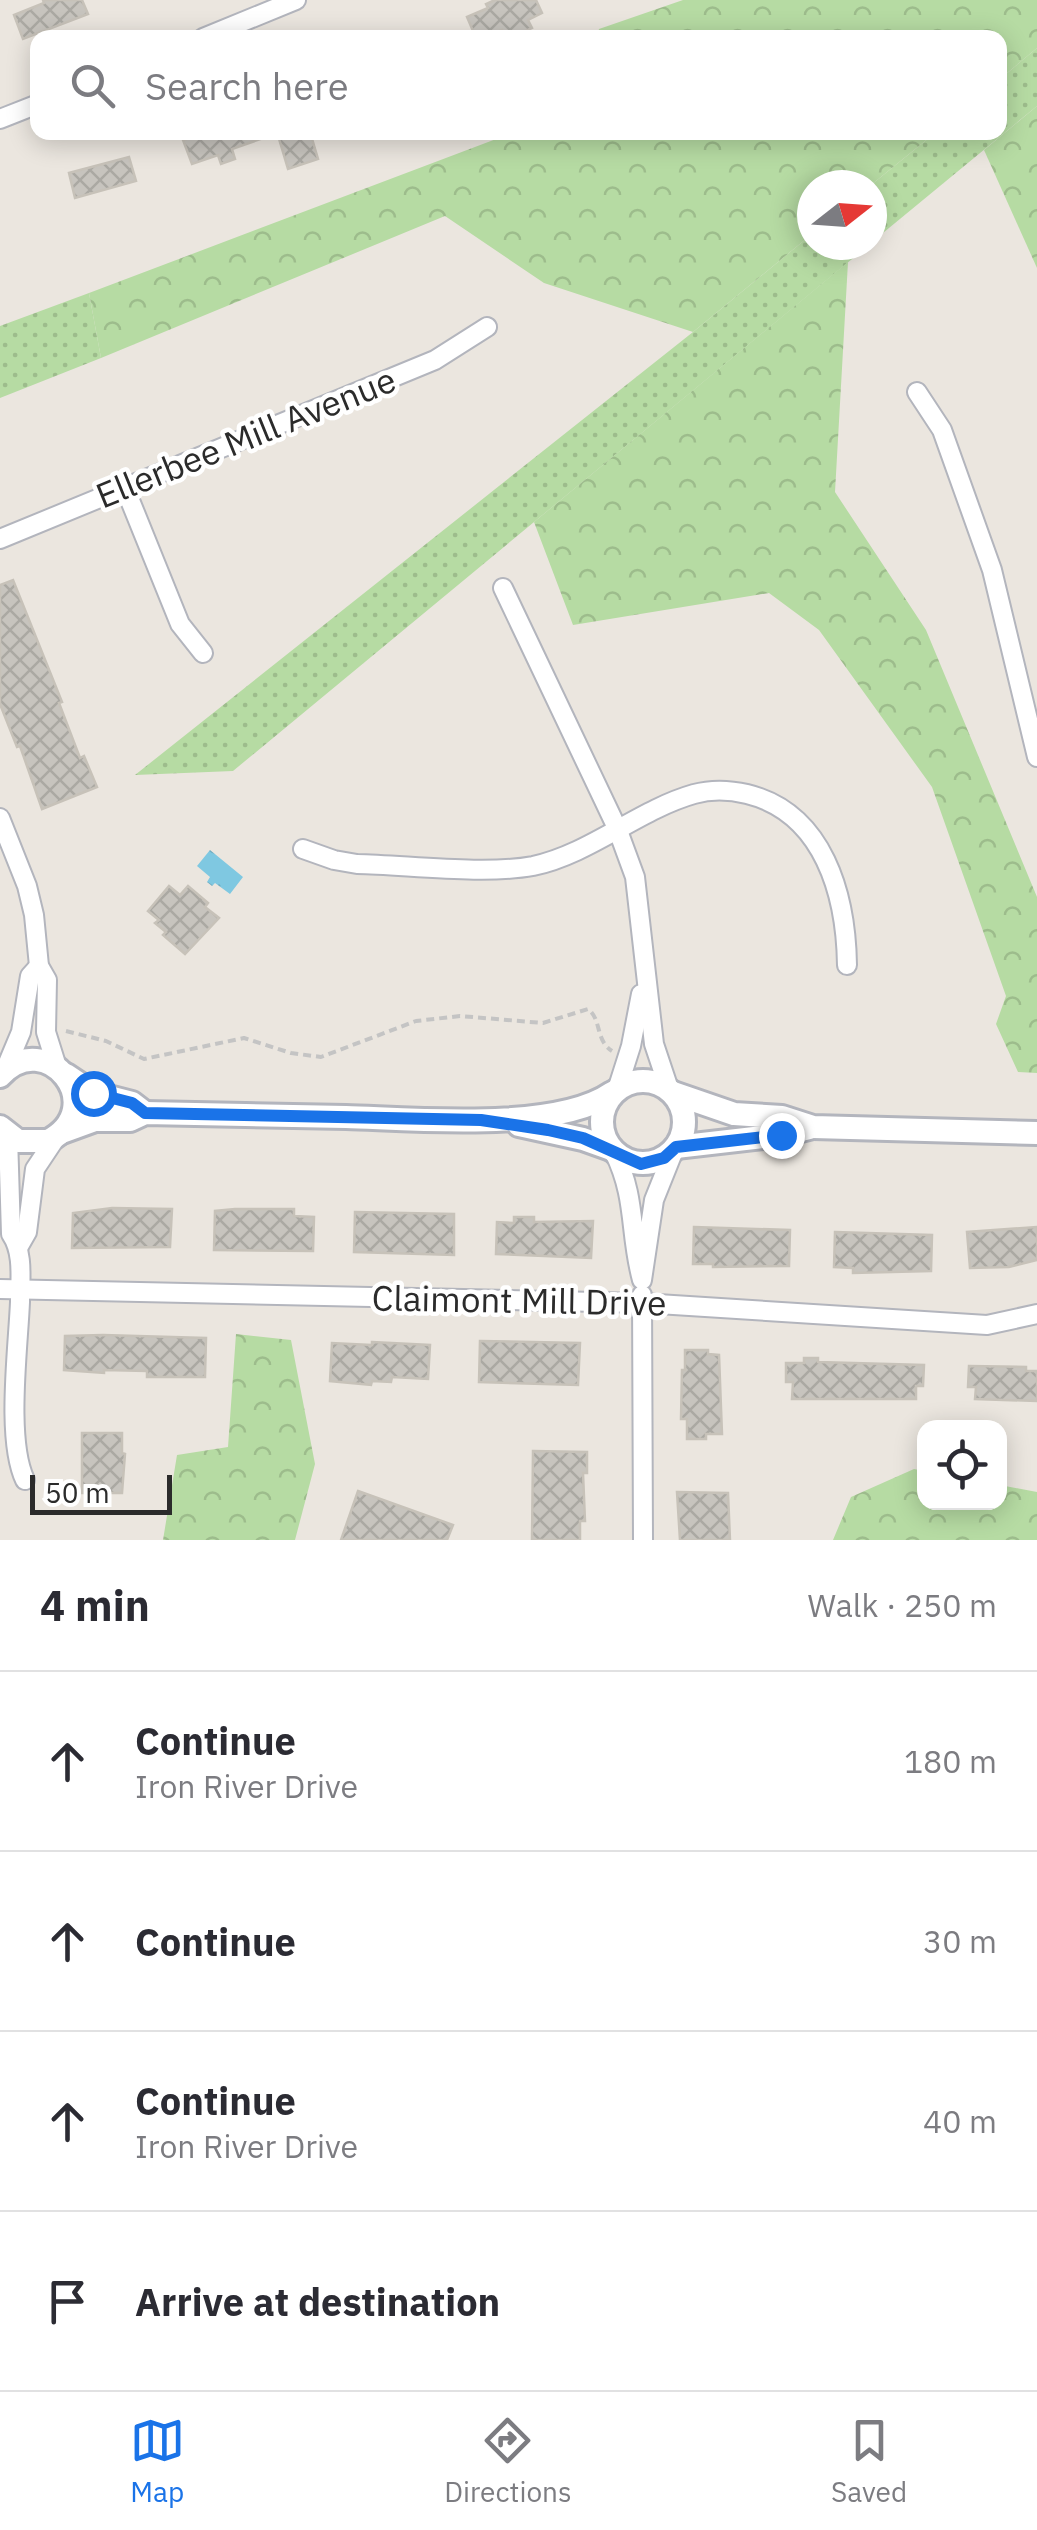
<!DOCTYPE html>
<meta charset="utf-8">
<style>
body{margin:0;font-family:"IBM Plex Sans",sans-serif;background:#f2f2f3;color:#2b2b33}
.controls{position:absolute;right:30px;bottom:30px;display:grid;overflow:hidden;border-radius:20px;box-shadow:0 5px 25px #0003}
.controls button{width:90px;height:90px;display:grid;place-items:center;padding:0;border:0;border-bottom:2px solid #e1e1e2;background:#fff;color:#2b2b33;font:50px sans-serif}
.compass{position:absolute;left:797px;top:170px;width:90px;height:90px;border-radius:50%;background:#fff;box-shadow:0 5px 25px #0003;rotate:73deg}
.scale{position:absolute;left:30px;bottom:25px;width:142px;box-sizing:border-box;padding-left:10px;border:5px solid #2b2b2b;border-top:0;font-size:28px;line-height:35px;white-space:nowrap;color:#2b2b2b;-webkit-text-stroke:8px #fff;paint-order:stroke}
.stop{position:absolute;width:30px;height:30px;margin:-22px;border:8px solid #1a73e8;border-radius:50%;background:#fff}
.stop.end{background:#1a73e8;border-color:#fff;box-shadow:0 2px 10px #0008}
.list{margin:0;padding:0;list-style:none}
h2{display:flex;justify-content:space-between;align-items:center;height:130px;margin:0;padding:0 40px;font-size:42px}
h2 small{font-size:32px;font-weight:400;color:#7c7c81}
.list li{display:grid;grid-template-columns:65px 1fr auto;gap:30px;align-items:center;box-sizing:border-box;height:180px;padding:0 40px;border-top:2px solid #e1e1e2}
.list b{display:block;font-size:38px;white-space:nowrap}
.list p{margin:0;font-size:32px;white-space:nowrap;color:#7c7c81}
.list em{font-size:32px;font-style:normal;color:#7c7c81}
.icon{flex:none;width:55px;height:55px;fill:none;stroke:currentColor;stroke-width:2;stroke-linecap:round;stroke-linejoin:round}
.map{position:relative;flex:none;width:1037px;height:1540px;overflow:hidden}
.search{position:absolute;background:#fff;box-shadow:0 5px 25px #0003;left:30px;right:30px;top:30px;height:110px;display:flex;align-items:center;gap:25px;box-sizing:border-box;padding:0 35px;border-radius:20px;color:#7c7c81;font-size:38px}
.sheet{height:850px;background:#fff}
nav{display:flex;justify-content:space-around;align-items:center;box-sizing:border-box;height:140px;border-top:2px solid #e1e1e2;background:#fff;font-size:28px;color:#7c7c81}
nav a{display:grid;justify-items:center;gap:5px}
nav .on{color:#1a73e8}
.map>svg:first-child{display:block}
.grass{fill:url(#grass-dots)}
.forest{fill:url(#forest-crowns)}
.water{fill:url(#water-ripples)}
.building{fill:url(#building-cross-hatch);stroke:#c7c2b9;stroke-width:2.5}
.lines{fill:none;stroke-linecap:round;stroke-linejoin:round}
.minor-casing{stroke:#b3b5bd;stroke-width:22}
.tertiary-casing{stroke:#b3b5bd;stroke-width:28}
.path{stroke:#c4c4c4;stroke-width:4;stroke-dasharray:8 5;stroke-linecap:butt}
.minor{stroke:#fff;stroke-width:18}
.tertiary{stroke:#fff;stroke-width:22}
.route{stroke:#1a73e8;stroke-width:12}
.labels{text-anchor:middle;stroke-width:9;stroke-linejoin:round;paint-order:stroke}
.street-label{font-size:35px;fill:#2b2b2b;stroke:#fff}
</style>
<div class="map">
<svg width="1037" height="1540" viewBox="0 0 1037 1540">
<defs>
<pattern id="grass-dots" width="8" height="8" patternUnits="userSpaceOnUse" patternTransform="scale(2.5)"><rect width="8" height="8" fill="#b6dba3"/><path d="M2 2h.1M6 6h.1" fill="none" stroke="#9dbc8c" stroke-width="1.8" stroke-linecap="round"/></pattern>
<pattern id="forest-crowns" width="20" height="18" patternUnits="userSpaceOnUse" patternTransform="scale(2.5)"><rect width="20" height="18" fill="#b6dba3"/><path d="M2 6a3 3 0 1 1 6 0M12 15a3 3 0 1 1 6 0" fill="none" stroke="#9dbc8c"/></pattern>
<pattern id="water-ripples" width="26" height="14" patternUnits="userSpaceOnUse" patternTransform="scale(2.5)"><rect width="26" height="14" fill="#7fc8e1"/><path d="M2 4q2-2 4 0t4 0M15 11q2-2 4 0t4 0" fill="none" stroke="#6eacc1"/></pattern>
<pattern id="building-cross-hatch" width="8" height="8" patternUnits="userSpaceOnUse" patternTransform="scale(2.5)"><rect width="8" height="8" fill="#c7c4be"/><path d="M0 0l8 8M0 8l8-8" fill="none" stroke="#aba9a3"/></pattern>
</defs>
<rect width="100%" height="100%" fill="#ebe6df"/>
<!-- grass -->
<g class="grass">
<polygon points="1037,48 1037,106 872,242 871,185 935,133 1000,132 1000,79"/>
<polygon points="812,234 812,245 869,245 233,771 135,775 693,332"/>
<polygon points="89,293 101,358 0,398 0,326"/>
</g>
<!-- forest -->
<g class="forest">
<polygon points="683,0 1037,0 1037,48 1000,79 1000,38 597,37 599,29"/>
<polygon points="1037,106 1037,268 984,150"/>
<polygon points="512,133 935,133 871,185 812,185 812,234 693,332 544,283 445,216 101,358 89,293"/>
<polygon points="848,262 835,492 926,630 1037,897 1037,1073 1018,1072 996,1024 1006,996 932,787 819,630 769,593 573,625 534,522"/>
<polygon points="236,1334 291,1340 315,1464 295,1540 163,1540 177,1455 228,1447"/>
<polygon points="914,1469 924,1471 924,1502 1000,1502 1000,1485 1037,1492 1037,1540 833,1540 851,1497"/>
</g>
<!-- water -->
<polygon class="water" points="210,850 243,877 230,894 215,883 212,886 207,882 210,877 197,866"/>
<!-- building -->
<g class="building">
<polygon points="43,0 82,0 88,14 23,39 14,15 44,3"/>
<polygon points="495,0 536,0 542,13 528,20 532,28 511,38 505,38 502,30 476,38 467,17 488,8 486,4"/>
<polygon points="204,132 272,132 272,135 232,149 235,159 221,164 218,155 192,164 183,140"/>
<polygon points="277,132 310,132 318,159 288,169"/>
<polygon points="129,157 136,181 75,198 69,173"/>
<polygon points="13,580 62,702 59,703 80,758 84,756 97,787 42,809 20,746 17,747 0,704 0,585"/>
<polygon points="169,886 180,895 188,886 208,903 205,907 219,918 185,954 163,935 166,932 155,923 159,920 148,911"/>
<polygon points="112,1208 172,1209 170,1247 72,1248 73,1213"/>
<polygon points="235,1209 294,1209 294,1216 314,1217 313,1251 214,1250 215,1211"/>
<polygon points="355,1212 454,1214 454,1255 354,1252"/>
<polygon points="514,1217 534,1217 534,1222 593,1221 591,1258 496,1254 497,1222 514,1223"/>
<polygon points="694,1227 790,1230 789,1266 713,1267 713,1264 693,1264"/>
<polygon points="1037,1227 1037,1260 1009,1267 970,1268 967,1232"/>
<polygon points="835,1232 932,1235 931,1271 853,1273 853,1268 834,1267"/>
<polygon points="103,1335 206,1338 205,1377 147,1377 147,1371 104,1370 104,1373 64,1370 65,1336"/>
<polygon points="480,1341 580,1343 578,1385 479,1382"/>
<polygon points="372,1342 430,1345 428,1379 392,1377 391,1382 372,1381 371,1385 330,1381 332,1343 372,1345"/>
<polygon points="685,1350 708,1350 708,1354 719,1355 722,1434 706,1434 706,1439 687,1439 687,1419 681,1419 682,1370 685,1370"/>
<polygon points="804,1358 818,1358 818,1362 924,1365 923,1386 916,1386 916,1399 792,1399 793,1382 786,1382 786,1363 804,1363"/>
<polygon points="969,1366 1026,1367 1026,1371 1037,1371 1037,1401 975,1399 976,1387 968,1387"/>
<polygon points="82,1433 122,1433 122,1453 125,1454 122,1493 82,1493"/>
<polygon points="533,1451 587,1452 587,1473 583,1473 585,1521 580,1521 580,1540 532,1540"/>
<polygon points="358,1491 453,1525 447,1540 341,1540"/>
<polygon points="677,1492 728,1493 730,1540 680,1540"/>
</g>
<g class="lines">
<!-- minor casing -->
<g class="minor-casing">
<g id="minor">
<polyline points="203,38 296,0"/>
<polyline points="0,119 38,104"/>
<polyline points="917,392 942,430 992,570 1037,757"/>
<polyline points="125,488 180,624 203,653"/>
<polyline points="0,539 435,360 487,327"/>
<polyline points="503,588 617,828 635,877 654,1044 669,1089"/>
<polyline points="0,818 27,886 34,915 39,966 47,980 46,1032 57,1067"/>
<path d="M303 849 334 860 357 864C407 865 485 875 533 866 590 854 638 810 694 794 712 789 730 790 747 794 824 813 846 895 847 965"/>
<polyline points="5,1070 21,1032 30,976 39,966"/>
<polyline points="617,1090 631,1046 641,994"/>
<path d="M8 1136 11 1234C24 1253 20 1279 20 1302 18 1349 6 1440 25 1480"/>
<path d="M614 1152C637 1199 629 1232 642 1280L654 1200 674 1150"/>
<polyline points="19,1246 27,1232 35,1169 57,1136"/>
<polyline points="0,1289 642,1303 987,1325 1037,1314"/>
<polyline points="642,1295 643,1540"/>
</g>
</g>
<!-- tertiary casing -->
<g class="tertiary-casing">
<g id="tertiary">
<polyline points="66,1075 93,1093 132,1103 145,1113"/>
<path d="M0 1076C46 1025 112 1107 48 1141H18L0 1127"/>
<circle cx="643" cy="1122" r="41"/>
<polyline points="673,1093 734,1114 782,1117 813,1127 1037,1133"/>
<polyline points="519,1125 583,1139 611,1149"/>
<path d="M62 1132 95 1120H130L145 1113C212 1114 279 1116 346 1117 415 1119 556 1132 612 1093"/>
<polyline points="676,1147 781,1135 809,1128"/>
</g>
</g>
<!-- path -->
<path class="path" d="M66 1031 106 1041 144 1059 244 1038 291 1053 321 1057 416 1021 460 1016 543 1023 588 1009C602 1020 595 1040 612 1051"/>
<!-- minor -->
<use href="#minor" class="minor"/>
<!-- tertiary -->
<use href="#tertiary" class="tertiary"/>
</g>
<g class="lines">
<!-- route -->
<polyline class="route" points="93,1093 132,1103 145,1113 481,1120 548,1130 583,1138 641,1164 664,1158 676,1147 781,1135"/>
</g>
<g class="labels">
<!-- street labels -->
<g class="street-label">
<text transform="translate(246 438) rotate(-22)" y="12">Ellerbee Mill Avenue</text>
<text transform="translate(519 1301) rotate(1)" y="12">Claimont Mill Drive</text>
</g>
</g>
</svg>
<div class="controls">
<button><svg class="icon" aria-label="locate" viewBox="0 0 24 24"><circle cx="12" cy="12" r="6"/><path d="M12 2v4M12 18v4M2 12h4M18 12h4"/></svg></button>
</div>
<svg class="compass" viewBox="-18 -18 36 36"><path d="M0-13l5 13h-10z" fill="#e53935"/><path d="M0 13l5-13h-10z" fill="#7c7c81"/></svg>
<div class="scale">50 m</div>
<div class="stop" style="left:93px;top:1093px"></div>
<div class="stop end" style="left:781px;top:1135px"></div>
<div class="search"><svg class="icon" aria-label="search" viewBox="0 0 24 24"><circle cx="10" cy="10" r="6"/><path d="M15 15l6 6"/></svg>Search here</div>
</div>
<section class="sheet">
<h2>4 min<small>Walk · 250 m</small></h2>
<ul class="list">
<li><svg class="icon" aria-label="ahead" viewBox="0 0 24 24"><path d="M12 20V5M6 11l6-6 6 6"/></svg><div><b>Continue</b><p>Iron River Drive</p></div><em>180 m</em></li>
<li><svg class="icon" aria-label="ahead" viewBox="0 0 24 24"><path d="M12 20V5M6 11l6-6 6 6"/></svg><div><b>Continue</b></div><em>30 m</em></li>
<li><svg class="icon" aria-label="ahead" viewBox="0 0 24 24"><path d="M12 20V5M6 11l6-6 6 6"/></svg><div><b>Continue</b><p>Iron River Drive</p></div><em>40 m</em></li>
<li><svg class="icon" aria-label="arrive" viewBox="0 0 24 24"><path d="M6 21V4h12l-3 4 3 4H6"/></svg><div><b>Arrive at destination</b></div></li>
</ul>
</section>
<nav>
<a class="on"><svg class="icon" aria-label="map" viewBox="0 0 24 24"><path d="M3 6l6-2 6 2 6-2v14l-6 2-6-2-6 2zM9 4v14M15 6v14"/></svg>Map</a>
<a><svg class="icon" aria-label="directions" viewBox="0 0 24 24"><path d="M12 3l9 9-9 9-9-9zM9 14v-3h6M13 9l2 2-2 2"/></svg>Directions</a>
<a><svg class="icon" aria-label="saved" viewBox="0 0 24 24"><path d="M7 4h10v16l-5-4-5 4z"/></svg>Saved</a>
</nav>
